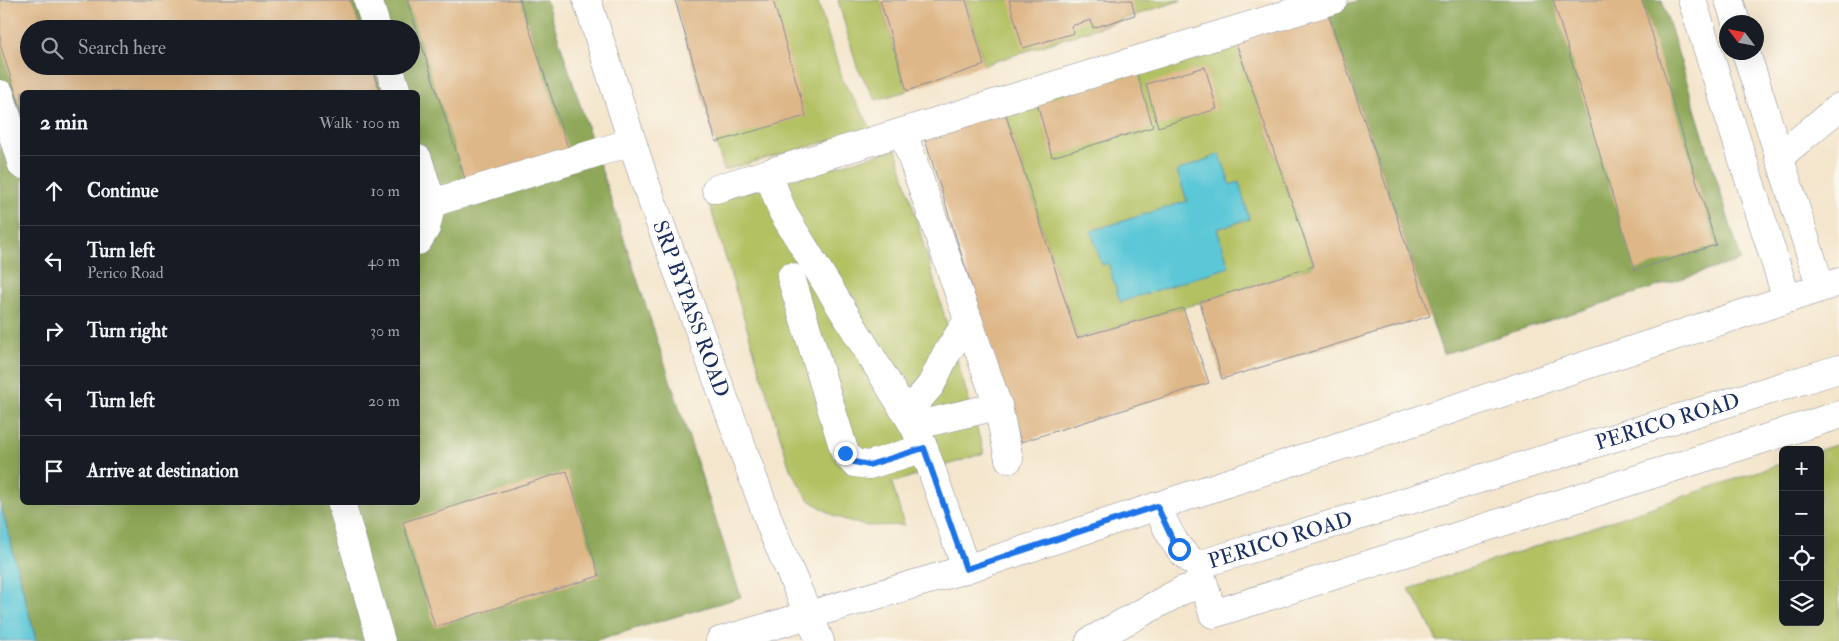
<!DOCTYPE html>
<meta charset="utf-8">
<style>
body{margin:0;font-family:"IM FELL Double Pica",serif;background:#242831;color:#f1f3f6}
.controls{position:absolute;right:15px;bottom:15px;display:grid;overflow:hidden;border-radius:8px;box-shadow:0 5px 20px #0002}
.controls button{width:45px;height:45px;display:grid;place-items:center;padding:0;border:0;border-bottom:1px solid #363941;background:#171b24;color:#f1f3f6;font:25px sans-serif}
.compass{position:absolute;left:1719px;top:15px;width:45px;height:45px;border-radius:50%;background:#171b24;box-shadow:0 5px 20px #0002;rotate:302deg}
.stop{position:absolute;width:15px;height:15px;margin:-11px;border:4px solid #1a73e8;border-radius:50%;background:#fff}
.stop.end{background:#1a73e8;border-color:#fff;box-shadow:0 1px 5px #0008}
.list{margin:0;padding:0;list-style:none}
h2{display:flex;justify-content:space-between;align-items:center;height:65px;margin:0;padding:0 20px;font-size:21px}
h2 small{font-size:16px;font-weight:400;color:#9ea1a6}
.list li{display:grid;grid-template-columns:32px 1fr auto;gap:15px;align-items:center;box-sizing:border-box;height:70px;padding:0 20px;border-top:1px solid #363941}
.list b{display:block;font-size:19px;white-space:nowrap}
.list p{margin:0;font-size:16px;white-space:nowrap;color:#9ea1a6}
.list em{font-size:16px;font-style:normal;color:#9ea1a6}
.icon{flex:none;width:28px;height:28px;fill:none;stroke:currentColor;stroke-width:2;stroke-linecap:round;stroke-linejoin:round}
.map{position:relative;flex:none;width:1839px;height:641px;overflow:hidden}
.search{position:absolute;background:#171b24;box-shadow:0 5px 20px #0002;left:20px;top:20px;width:400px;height:55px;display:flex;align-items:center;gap:12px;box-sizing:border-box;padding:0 18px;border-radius:28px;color:#9ea1a6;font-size:19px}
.panel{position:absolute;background:#171b24;box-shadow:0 5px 20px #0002;left:20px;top:90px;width:400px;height:415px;border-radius:8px}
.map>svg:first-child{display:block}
.green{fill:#b3c163;stroke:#677860}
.forest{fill:#8ea759;stroke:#546b5c;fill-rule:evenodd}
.water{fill:#5cc7d7;stroke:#3c7b9a}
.building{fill:#deb788}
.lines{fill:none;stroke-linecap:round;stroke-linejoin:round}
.minor-casing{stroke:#888a96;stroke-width:29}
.minor{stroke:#fff;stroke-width:28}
.route{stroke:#1a73e8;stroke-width:6}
.labels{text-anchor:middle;stroke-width:4.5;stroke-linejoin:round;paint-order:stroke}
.street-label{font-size:21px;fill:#1b2f5e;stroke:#fbf7ec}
</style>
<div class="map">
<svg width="1839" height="641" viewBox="0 0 1839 641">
<rect width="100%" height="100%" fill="#fbf7ec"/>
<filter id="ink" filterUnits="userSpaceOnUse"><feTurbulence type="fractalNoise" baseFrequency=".02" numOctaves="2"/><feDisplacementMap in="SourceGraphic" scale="10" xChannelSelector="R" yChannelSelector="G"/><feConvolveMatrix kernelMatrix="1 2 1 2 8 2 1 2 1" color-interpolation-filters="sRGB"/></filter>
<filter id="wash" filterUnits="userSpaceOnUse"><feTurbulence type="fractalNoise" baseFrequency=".0096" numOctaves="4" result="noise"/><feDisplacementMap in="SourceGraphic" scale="20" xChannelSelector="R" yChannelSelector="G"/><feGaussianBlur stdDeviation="1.12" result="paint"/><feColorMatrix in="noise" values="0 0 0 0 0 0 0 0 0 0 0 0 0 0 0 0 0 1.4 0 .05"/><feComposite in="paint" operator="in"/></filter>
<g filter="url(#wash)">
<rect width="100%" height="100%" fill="#f4e6cd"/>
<!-- green -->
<g class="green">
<polygon points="675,0 817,0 843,81 872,129 724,170"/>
<polygon points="838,0 880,0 907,91 876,100 857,67"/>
<polygon points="966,0 1182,0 984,65"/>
<polygon points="1235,40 1314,266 1183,308 1077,338 1004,109"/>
<polygon points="896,149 984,453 892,483 904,525 865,526 834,516 808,499 790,469 709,203"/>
<polygon points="1839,444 1839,641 1437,641 1422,610 1409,589 1783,463 1783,622 1820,622 1820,450"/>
</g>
<!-- forest -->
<g class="forest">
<path d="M0 0H546L741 597 594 641H36L0 502ZM29 29H411V66H29ZM22 92H418V502H22Z"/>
<polygon points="1360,0 1662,0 1741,260 1443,354 1327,10"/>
</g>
<!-- water -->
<g class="water">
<polygon points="1220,154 1230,185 1239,182 1249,219 1217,229 1229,267 1120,302 1108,263 1102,265 1091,231 1187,201 1177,171"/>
<polygon points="0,502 36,641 0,641"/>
</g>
<g id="blocks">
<!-- building -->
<g class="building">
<polygon points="0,0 350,0 360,29 29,29 29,66 371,66 380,92 22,92 22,113 0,44"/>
<polygon points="407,0 520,0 568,148 466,182"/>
<polygon points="675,0 773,0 806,116 716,142"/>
<polygon points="880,0 966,0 984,65 907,91"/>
<polygon points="1009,0 1131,0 1135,15 1093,28 1091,20 1071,26 1074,33 1023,48"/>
<polygon points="1553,0 1642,0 1716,245 1635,270"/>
<polygon points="1327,10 1430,316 1222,379 1200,302 1314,266 1235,40"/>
<polygon points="1205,67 1217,109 1158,127 1146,84"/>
<polygon points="1137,73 1153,127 1052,157 1037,103"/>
<polygon points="1004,109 1077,338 1183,308 1209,383 1021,442 923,133"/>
<polygon points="567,471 599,576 435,627 403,522"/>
</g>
</g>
</g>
<g filter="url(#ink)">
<use href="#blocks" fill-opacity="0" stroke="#888a96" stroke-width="1"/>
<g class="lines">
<!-- minor casing -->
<g class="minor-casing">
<g id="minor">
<polyline points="368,0 377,29"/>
<path id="s1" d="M587 0 645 182 774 535 820 641"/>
<polyline points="1692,0 1787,299"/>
<polyline points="1729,0 1736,22"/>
<polyline points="1746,52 1821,288"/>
<polyline points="389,66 397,92"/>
<polyline points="0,94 22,165"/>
<polyline points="903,132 998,406 1009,459"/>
<polyline points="1779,157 1839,107"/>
<polyline points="418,159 432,203 426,228 418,241"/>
<polyline points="768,173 783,213 914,426 924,448 966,569"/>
<polyline points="716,189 1333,0"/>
<polyline points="432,203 632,142"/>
<polyline points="791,277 845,453 854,463 869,465 924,448"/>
<polyline points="903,409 919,399 931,385 945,356 968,320"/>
<polyline points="914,426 998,406"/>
<polyline points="341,502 381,641"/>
<path d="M1157 506C1168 530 1174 550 1198 565"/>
<polyline points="1198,565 1213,614 1839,415"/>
<path id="s2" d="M1198 565 1839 369"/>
<polyline points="720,641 966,569 1839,282"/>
<polyline points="1090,641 1183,590 1204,585"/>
</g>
</g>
<!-- minor -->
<use href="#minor" class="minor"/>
</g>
</g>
<g class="lines" filter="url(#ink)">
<!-- route -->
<polyline class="route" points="845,453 854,462 869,465 924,448 966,569 1157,506 1175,545 1179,549"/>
</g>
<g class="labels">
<!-- street labels -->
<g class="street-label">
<text dy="7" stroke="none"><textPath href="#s1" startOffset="326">SRP BYPASS ROAD</textPath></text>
<text dy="7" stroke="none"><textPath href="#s2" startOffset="491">PERICO ROAD</textPath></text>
<text dy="7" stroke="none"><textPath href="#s2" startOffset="86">PERICO ROAD</textPath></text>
</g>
</g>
</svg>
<div class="controls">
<button>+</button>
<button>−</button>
<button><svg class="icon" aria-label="locate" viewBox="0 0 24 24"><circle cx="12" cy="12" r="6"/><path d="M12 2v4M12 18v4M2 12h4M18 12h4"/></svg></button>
<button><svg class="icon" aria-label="layers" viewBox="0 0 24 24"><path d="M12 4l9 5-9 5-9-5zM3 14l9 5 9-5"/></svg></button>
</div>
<svg class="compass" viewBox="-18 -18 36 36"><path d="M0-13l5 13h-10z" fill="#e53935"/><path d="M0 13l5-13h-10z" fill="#9ea1a6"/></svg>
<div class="stop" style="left:1179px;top:549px"></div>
<div class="stop end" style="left:845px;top:453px"></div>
<div class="search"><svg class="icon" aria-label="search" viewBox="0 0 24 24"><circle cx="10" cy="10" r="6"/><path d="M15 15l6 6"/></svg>Search here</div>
<section class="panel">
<h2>2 min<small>Walk · 100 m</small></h2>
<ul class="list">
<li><svg class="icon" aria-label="ahead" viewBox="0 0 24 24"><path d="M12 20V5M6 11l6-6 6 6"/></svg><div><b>Continue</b></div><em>10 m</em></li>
<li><svg class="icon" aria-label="left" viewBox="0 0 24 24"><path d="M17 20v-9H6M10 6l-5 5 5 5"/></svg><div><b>Turn left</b><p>Perico Road</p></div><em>40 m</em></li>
<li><svg class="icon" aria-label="right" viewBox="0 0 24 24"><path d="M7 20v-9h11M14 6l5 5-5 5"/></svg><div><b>Turn right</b></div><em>30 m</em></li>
<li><svg class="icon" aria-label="left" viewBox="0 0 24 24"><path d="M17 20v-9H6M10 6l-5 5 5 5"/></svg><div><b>Turn left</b></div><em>20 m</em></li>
<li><svg class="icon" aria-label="arrive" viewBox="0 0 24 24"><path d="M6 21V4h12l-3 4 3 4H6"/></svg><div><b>Arrive at destination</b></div></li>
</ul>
</section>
</div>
